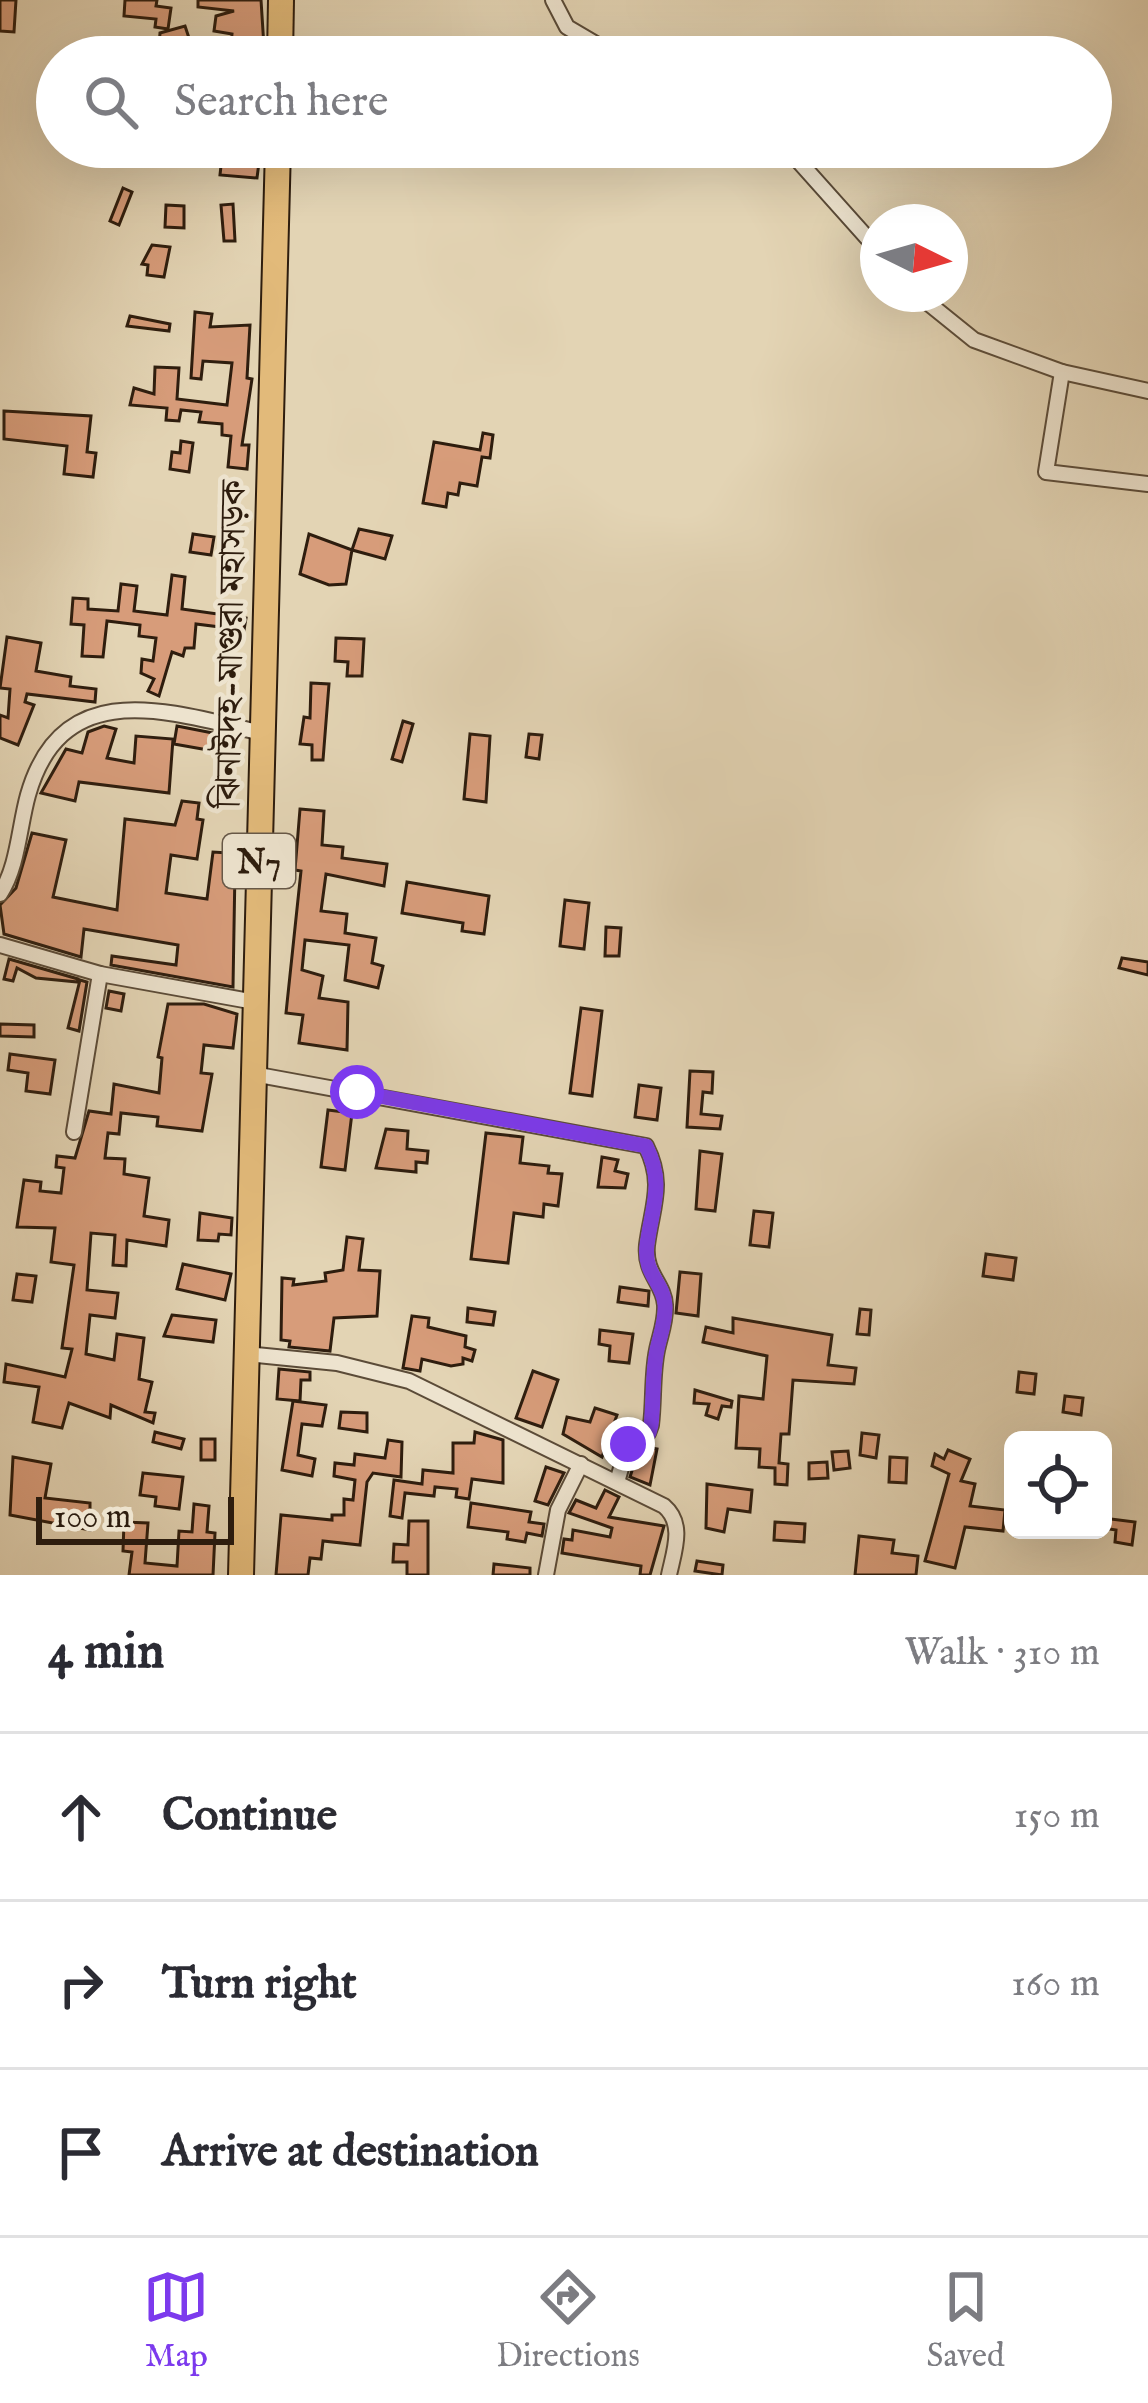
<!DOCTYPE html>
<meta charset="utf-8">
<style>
body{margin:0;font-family:"IM FELL English","Noto Serif Bengali",serif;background:#f2f2f3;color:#2b2b33}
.controls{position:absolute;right:36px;bottom:36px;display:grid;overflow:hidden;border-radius:18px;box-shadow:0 12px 48px #0002}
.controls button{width:108px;height:108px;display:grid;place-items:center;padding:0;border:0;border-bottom:3px solid #e1e1e2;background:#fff;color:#2b2b33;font:60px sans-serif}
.compass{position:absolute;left:860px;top:204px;width:108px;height:108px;border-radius:50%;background:#fff;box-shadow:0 12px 48px #0002;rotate:95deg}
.scale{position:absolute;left:36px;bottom:30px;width:198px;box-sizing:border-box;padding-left:12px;border:6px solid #2e1d0e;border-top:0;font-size:33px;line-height:42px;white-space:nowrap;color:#2e1d0e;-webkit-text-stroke:9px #ede3ce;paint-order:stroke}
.stop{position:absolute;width:36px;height:36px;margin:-27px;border:9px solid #7c3aed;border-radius:50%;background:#fff}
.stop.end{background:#7c3aed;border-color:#fff;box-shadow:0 3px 12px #0008}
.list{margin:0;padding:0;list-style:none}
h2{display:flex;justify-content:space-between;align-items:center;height:156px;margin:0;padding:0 48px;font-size:51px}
h2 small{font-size:39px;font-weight:400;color:#7c7c81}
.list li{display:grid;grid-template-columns:78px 1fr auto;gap:36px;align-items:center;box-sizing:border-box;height:168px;padding:0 48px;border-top:3px solid #e1e1e2}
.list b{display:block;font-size:45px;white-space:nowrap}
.list em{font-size:39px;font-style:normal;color:#7c7c81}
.icon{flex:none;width:66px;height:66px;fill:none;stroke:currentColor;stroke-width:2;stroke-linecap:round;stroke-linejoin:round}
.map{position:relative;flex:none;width:1148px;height:1575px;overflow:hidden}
.search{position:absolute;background:#fff;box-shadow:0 12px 48px #0002;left:36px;right:36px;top:36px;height:132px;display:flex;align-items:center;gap:30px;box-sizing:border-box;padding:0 42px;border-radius:66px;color:#7c7c81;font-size:45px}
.sheet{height:660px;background:#fff}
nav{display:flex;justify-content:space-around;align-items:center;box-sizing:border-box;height:168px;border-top:3px solid #e1e1e2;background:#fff;font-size:33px;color:#7c7c81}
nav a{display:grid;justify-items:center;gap:6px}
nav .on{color:#7c3aed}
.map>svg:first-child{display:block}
.building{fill:#d79c7a;stroke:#2e1d0e;stroke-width:3}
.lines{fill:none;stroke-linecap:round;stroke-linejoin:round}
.street-casing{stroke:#5b4b38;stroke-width:18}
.highway-casing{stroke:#2e1d0e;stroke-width:28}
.street{stroke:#ede3ce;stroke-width:14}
.highway{stroke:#e2ba7a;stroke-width:24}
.route{stroke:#7c3aed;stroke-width:15}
.labels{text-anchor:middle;stroke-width:9;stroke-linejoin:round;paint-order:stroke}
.shield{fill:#ede3ce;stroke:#675848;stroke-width:3}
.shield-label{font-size:33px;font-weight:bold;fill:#2e1d0e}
.street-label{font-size:36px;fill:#2e1d0e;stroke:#ede3ce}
</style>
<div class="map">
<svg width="1148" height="1575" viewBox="0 0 1148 1575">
<rect width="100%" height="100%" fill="#e3d4b4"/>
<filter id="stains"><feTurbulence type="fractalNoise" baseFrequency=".00167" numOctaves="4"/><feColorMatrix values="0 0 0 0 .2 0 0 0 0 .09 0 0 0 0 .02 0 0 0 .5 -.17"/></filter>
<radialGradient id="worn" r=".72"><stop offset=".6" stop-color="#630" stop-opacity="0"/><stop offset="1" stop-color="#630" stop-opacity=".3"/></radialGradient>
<!-- building -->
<g class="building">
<polygon points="0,0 16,0 14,32 0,31"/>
<polygon points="125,0 157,0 156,6 171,8 168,29 155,27 156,19 124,16"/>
<polygon points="198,0 261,0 264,47 231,44 232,34 214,31 216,16 234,11 198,7"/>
<polygon points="185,26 192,47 159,46 160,33"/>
<polygon points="223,147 261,147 257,178 220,175"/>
<polygon points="123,188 132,192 119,225 110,221"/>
<polygon points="233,204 235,241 224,241 221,205"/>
<polygon points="166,205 184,206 184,228 165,227"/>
<polygon points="152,245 170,247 164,277 147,275 148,265 142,264"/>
<polygon points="195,312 212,314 210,327 250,325 247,378 252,379 242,445 249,445 247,469 228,467 231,436 222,435 222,424 199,422 201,412 181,410 179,421 166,420 167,408 130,405 134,388 154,394 155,367 179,368 177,399 227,405 232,363 203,361 201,379 191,378"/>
<polygon points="130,316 170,324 169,331 127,326"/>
<polygon points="4,411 91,416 87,452 96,453 93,477 64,474 67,446 4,439"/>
<polygon points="483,433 493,435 490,458 482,457 477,486 460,483 458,495 448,493 446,507 423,503 434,442 480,450"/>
<polygon points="181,441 193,443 189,472 170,469 172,452 180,453"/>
<polygon points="359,529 392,536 385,559 352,550 346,584 329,585 300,574 309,534 352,550"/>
<polygon points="193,534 214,537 211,555 190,552"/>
<polygon points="172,575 185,577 182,609 246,618 244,630 196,624 194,648 185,648 183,656 172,652 159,696 148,691 154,679 141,673 142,659 153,661 156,638 139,636 140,625 107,621 103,657 82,656 84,625 71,624 73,598 88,599 88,609 118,611 121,584 137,586 134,611 167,615"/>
<polygon points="7,637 41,643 36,671 71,677 70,686 96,689 95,702 27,694 25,702 34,705 18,745 0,738 0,715 8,718 10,689 0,688"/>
<polygon points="336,638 364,639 362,676 347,676 348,662 335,661"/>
<polygon points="311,683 329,684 323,760 312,760 312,745 300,744 304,717 310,718"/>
<polygon points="403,721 413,724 402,762 392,759"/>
<polygon points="104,726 116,729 107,758 134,763 136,736 173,739 169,793 79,782 75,801 41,793 66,749 82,753 88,732"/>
<polygon points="177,726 228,736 225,753 174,744"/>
<polygon points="470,734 490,736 486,802 464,799"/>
<polygon points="529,734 542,735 539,759 526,757"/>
<polygon points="182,801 199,803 197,819 203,820 197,859 171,855 166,893 207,899 213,852 228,853 227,868 235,869 233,987 111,965 112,956 176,965 178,945 84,929 81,957 4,934 0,905 16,888 32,833 66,840 53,897 117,910 125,819 175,825"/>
<polygon points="300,809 324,811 322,845 343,847 342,858 387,864 384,886 326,874 321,911 347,914 345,933 376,938 372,963 383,966 378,988 345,980 349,945 305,940 302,970 323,976 319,998 348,1002 347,1050 299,1043 303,1015 286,1013 301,871 295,870"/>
<polygon points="407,882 489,896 484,934 462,931 463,923 402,913"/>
<polygon points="565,900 589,903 584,949 560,946"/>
<polygon points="606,927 621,928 619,956 605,956"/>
<polygon points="1122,958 1148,962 1148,975 1119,968"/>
<polygon points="9,959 78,979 78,982 36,978 17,968 13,981 4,979"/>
<polygon points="80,980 87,982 79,1031 68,1028"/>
<polygon points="109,991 124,994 121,1011 106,1008"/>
<polygon points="168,1004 204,1004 237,1014 233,1048 204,1045 201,1073 212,1074 202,1131 157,1126 158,1117 121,1113 119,1134 108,1133 105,1158 125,1159 124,1174 149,1178 144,1216 169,1220 166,1246 127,1240 126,1266 113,1265 115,1235 91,1233 87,1290 118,1293 115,1318 90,1315 86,1354 114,1360 117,1334 144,1338 139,1379 152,1382 145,1412 155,1413 153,1423 111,1405 110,1418 69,1403 62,1428 33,1422 39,1387 4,1382 6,1364 65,1377 72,1349 62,1348 74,1265 51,1262 55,1228 17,1227 24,1180 41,1182 40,1191 61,1193 64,1168 56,1167 57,1156 75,1158 89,1111 111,1114 114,1084 159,1093 162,1058 158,1057"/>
<polygon points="581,1008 602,1011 592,1096 570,1093"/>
<polygon points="0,1024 34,1025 34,1037 0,1036"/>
<polygon points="10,1054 55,1060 50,1094 26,1091 28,1073 8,1070"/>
<polygon points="690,1071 713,1072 712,1093 703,1092 701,1114 722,1116 720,1129 687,1127"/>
<polygon points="639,1085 661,1088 657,1120 635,1117"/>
<polygon points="328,1110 352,1113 345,1170 321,1167"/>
<polygon points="386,1129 408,1131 407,1149 428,1151 427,1163 416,1162 416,1172 376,1168"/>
<polygon points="486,1133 523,1137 520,1163 549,1166 548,1173 562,1174 558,1206 544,1204 543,1217 514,1213 508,1263 471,1259"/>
<polygon points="700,1151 722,1154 715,1211 696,1209"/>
<polygon points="602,1157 618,1160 615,1171 628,1174 625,1188 598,1187"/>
<polygon points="754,1211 773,1213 769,1247 750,1245"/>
<polygon points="200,1213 232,1218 231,1235 219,1234 218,1241 198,1240"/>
<polygon points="347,1237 363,1239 359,1270 380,1271 377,1316 334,1318 330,1351 289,1347 290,1341 281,1340 282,1278 294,1279 293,1285 326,1281 325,1273 343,1270"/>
<polygon points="986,1254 1016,1258 1013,1280 983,1276"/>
<polygon points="183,1264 231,1274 225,1300 177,1289"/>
<polygon points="680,1272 701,1274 698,1316 676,1313"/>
<polygon points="17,1274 36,1276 32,1302 13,1300"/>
<polygon points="620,1287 649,1291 648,1306 618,1302"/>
<polygon points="468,1308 495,1312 493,1325 467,1322"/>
<polygon points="860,1309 871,1310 869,1335 857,1334"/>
<polygon points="172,1315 216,1320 213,1342 164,1336"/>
<polygon points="412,1316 429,1318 428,1327 466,1336 465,1347 475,1350 472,1361 463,1358 463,1364 451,1366 422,1359 420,1371 403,1368"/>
<polygon points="733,1318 832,1335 828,1365 856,1368 854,1384 793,1380 789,1434 781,1434 779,1463 788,1464 787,1485 775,1484 775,1468 759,1467 760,1449 736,1448 739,1396 763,1399 767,1356 703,1342 706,1327 733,1333"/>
<polygon points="600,1330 633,1334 629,1363 609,1361 610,1346 599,1344"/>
<polygon points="279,1369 310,1372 310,1380 301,1380 300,1401 277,1399"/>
<polygon points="533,1371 558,1380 542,1427 516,1418"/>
<polygon points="1019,1372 1036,1374 1034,1394 1017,1392"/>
<polygon points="695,1390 732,1401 731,1407 722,1406 718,1419 706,1415 709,1404 694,1403"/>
<polygon points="1065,1396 1083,1398 1081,1415 1063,1412"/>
<polygon points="293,1401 326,1405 322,1426 302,1424 298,1455 315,1459 312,1476 282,1470"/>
<polygon points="595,1408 617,1415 602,1457 563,1434 567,1417 590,1422"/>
<polygon points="341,1412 367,1413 367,1432 339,1428"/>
<polygon points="155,1432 184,1439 181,1449 153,1442"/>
<polygon points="475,1432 503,1440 503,1483 472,1479 469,1499 456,1497 457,1489 435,1487 434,1496 405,1493 402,1518 390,1516 394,1480 422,1484 423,1470 453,1473 453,1443 474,1443"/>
<polygon points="862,1433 879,1435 876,1458 860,1455"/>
<rect x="201" y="1439" width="14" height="21"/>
<polygon points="388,1440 402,1442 401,1477 373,1473 367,1482 360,1545 323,1541 321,1559 310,1558 308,1575 276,1575 281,1515 332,1520 332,1515 344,1515 344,1499 353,1500 355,1480 334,1476 335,1463 354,1465 355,1454 385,1458"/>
<polygon points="646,1447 657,1449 650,1485 630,1477 638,1452"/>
<polygon points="948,1450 970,1459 961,1481 975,1484 970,1506 1005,1510 1003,1531 965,1527 955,1568 925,1561 949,1474 932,1466 935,1454 944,1459"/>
<polygon points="848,1451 850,1468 834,1470 832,1452"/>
<polygon points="13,1457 51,1464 45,1498 90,1503 90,1530 10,1515"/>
<polygon points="890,1457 907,1458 906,1483 889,1482"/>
<polygon points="827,1462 828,1478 809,1479 809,1463"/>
<polygon points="546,1467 564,1473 548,1505 535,1501"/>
<polygon points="143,1473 183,1477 179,1509 155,1506 156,1497 140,1495"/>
<polygon points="707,1484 752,1490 750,1512 728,1509 724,1532 706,1528"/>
<polygon points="605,1490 619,1497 609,1517 664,1526 650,1575 640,1575 641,1566 562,1553 564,1539 572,1540 573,1530 610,1537 612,1528 569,1513 576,1500 596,1508"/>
<polygon points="471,1503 531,1512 529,1522 544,1524 542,1536 527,1533 525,1542 507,1539 508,1532 468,1527"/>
<polygon points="194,1504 209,1506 207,1532 215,1533 213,1575 129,1575 132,1552 123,1551 124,1522 148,1523 145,1563 177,1566 179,1531 192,1532"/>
<polygon points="1103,1518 1135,1522 1132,1545 1115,1542 1116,1530 1103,1528"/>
<polygon points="409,1521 428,1521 428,1575 407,1575 407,1562 393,1562 394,1544 408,1545"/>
<polygon points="775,1522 805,1524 804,1542 774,1540"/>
<polygon points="859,1536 894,1540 892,1553 918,1556 916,1575 855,1575"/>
<polygon points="697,1561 723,1565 722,1575 695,1571"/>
<polygon points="494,1564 530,1568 530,1575 493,1575"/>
</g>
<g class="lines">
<!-- street casing -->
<g class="street-casing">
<g id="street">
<polyline points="553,0 567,27 618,57"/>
<polyline points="786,147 878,250"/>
<polyline points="917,294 974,340 1062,372 1148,391"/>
<polyline points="1062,372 1046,472 1148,484"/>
<path d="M0 894C18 867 19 827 28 795 62 675 168 711 262 733"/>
<polyline points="0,945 100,974 255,1002"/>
<path d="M253 1074 646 1146C665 1184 652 1206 647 1245 644 1274 664 1283 665 1305 666 1321 660 1335 657 1350 652 1374 654 1401 651 1425L648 1433 628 1444 617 1482"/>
<polyline points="74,1132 100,974"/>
<path d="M246 1354 337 1363 409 1381 664 1506C685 1524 674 1551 669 1575"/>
<polyline points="546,1575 558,1510 581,1464"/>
</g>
</g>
<!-- highway casing -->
<g class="highway-casing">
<g id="highway">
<polyline points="280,57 281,0"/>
<polyline points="241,1575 278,147"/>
</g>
</g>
<!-- street -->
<use href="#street" class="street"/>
<!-- highway -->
<use href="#highway" class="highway"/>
</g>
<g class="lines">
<!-- route -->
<path class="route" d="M357 1092 646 1146C665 1184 652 1206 647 1245 643 1274 664 1283 665 1305 666 1321 660 1335 657 1350 652 1374 654 1401 651 1425L649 1433 628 1444"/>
</g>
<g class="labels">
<!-- shield labels -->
<rect class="shield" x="223" y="834" width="72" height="54" rx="9"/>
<g class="shield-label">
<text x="259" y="873">N7</text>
</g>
<!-- street labels -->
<g class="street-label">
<text transform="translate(229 644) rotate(-89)" y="13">ঝিনাইদহ-মাগুরা মহাসড়ক</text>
</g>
</g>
<rect width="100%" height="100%" filter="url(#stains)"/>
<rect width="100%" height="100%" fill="url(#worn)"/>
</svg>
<div class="controls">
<button><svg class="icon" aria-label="locate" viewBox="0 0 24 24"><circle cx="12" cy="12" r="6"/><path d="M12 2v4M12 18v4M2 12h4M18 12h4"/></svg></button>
</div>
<svg class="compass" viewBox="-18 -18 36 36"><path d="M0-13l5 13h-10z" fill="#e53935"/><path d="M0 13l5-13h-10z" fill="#7c7c81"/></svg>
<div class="scale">100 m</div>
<div class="stop" style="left:357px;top:1092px"></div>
<div class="stop end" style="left:628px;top:1444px"></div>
<div class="search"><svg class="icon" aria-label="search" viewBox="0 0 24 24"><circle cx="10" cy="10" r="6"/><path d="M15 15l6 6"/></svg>Search here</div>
</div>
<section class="sheet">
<h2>4 min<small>Walk · 310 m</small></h2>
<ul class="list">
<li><svg class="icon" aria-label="ahead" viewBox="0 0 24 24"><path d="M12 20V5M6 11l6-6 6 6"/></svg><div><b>Continue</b></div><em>150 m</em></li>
<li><svg class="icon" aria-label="right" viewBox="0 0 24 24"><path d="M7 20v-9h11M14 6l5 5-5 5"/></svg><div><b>Turn right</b></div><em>160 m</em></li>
<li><svg class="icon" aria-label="arrive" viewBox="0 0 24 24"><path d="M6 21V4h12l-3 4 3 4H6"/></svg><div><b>Arrive at destination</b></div></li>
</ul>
</section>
<nav>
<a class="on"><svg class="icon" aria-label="map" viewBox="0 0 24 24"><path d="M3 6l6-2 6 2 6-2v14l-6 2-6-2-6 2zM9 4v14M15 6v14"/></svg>Map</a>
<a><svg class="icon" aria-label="directions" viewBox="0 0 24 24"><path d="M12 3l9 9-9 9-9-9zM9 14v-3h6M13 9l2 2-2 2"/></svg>Directions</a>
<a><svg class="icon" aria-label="saved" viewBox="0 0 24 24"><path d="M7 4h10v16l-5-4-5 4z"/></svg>Saved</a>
</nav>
